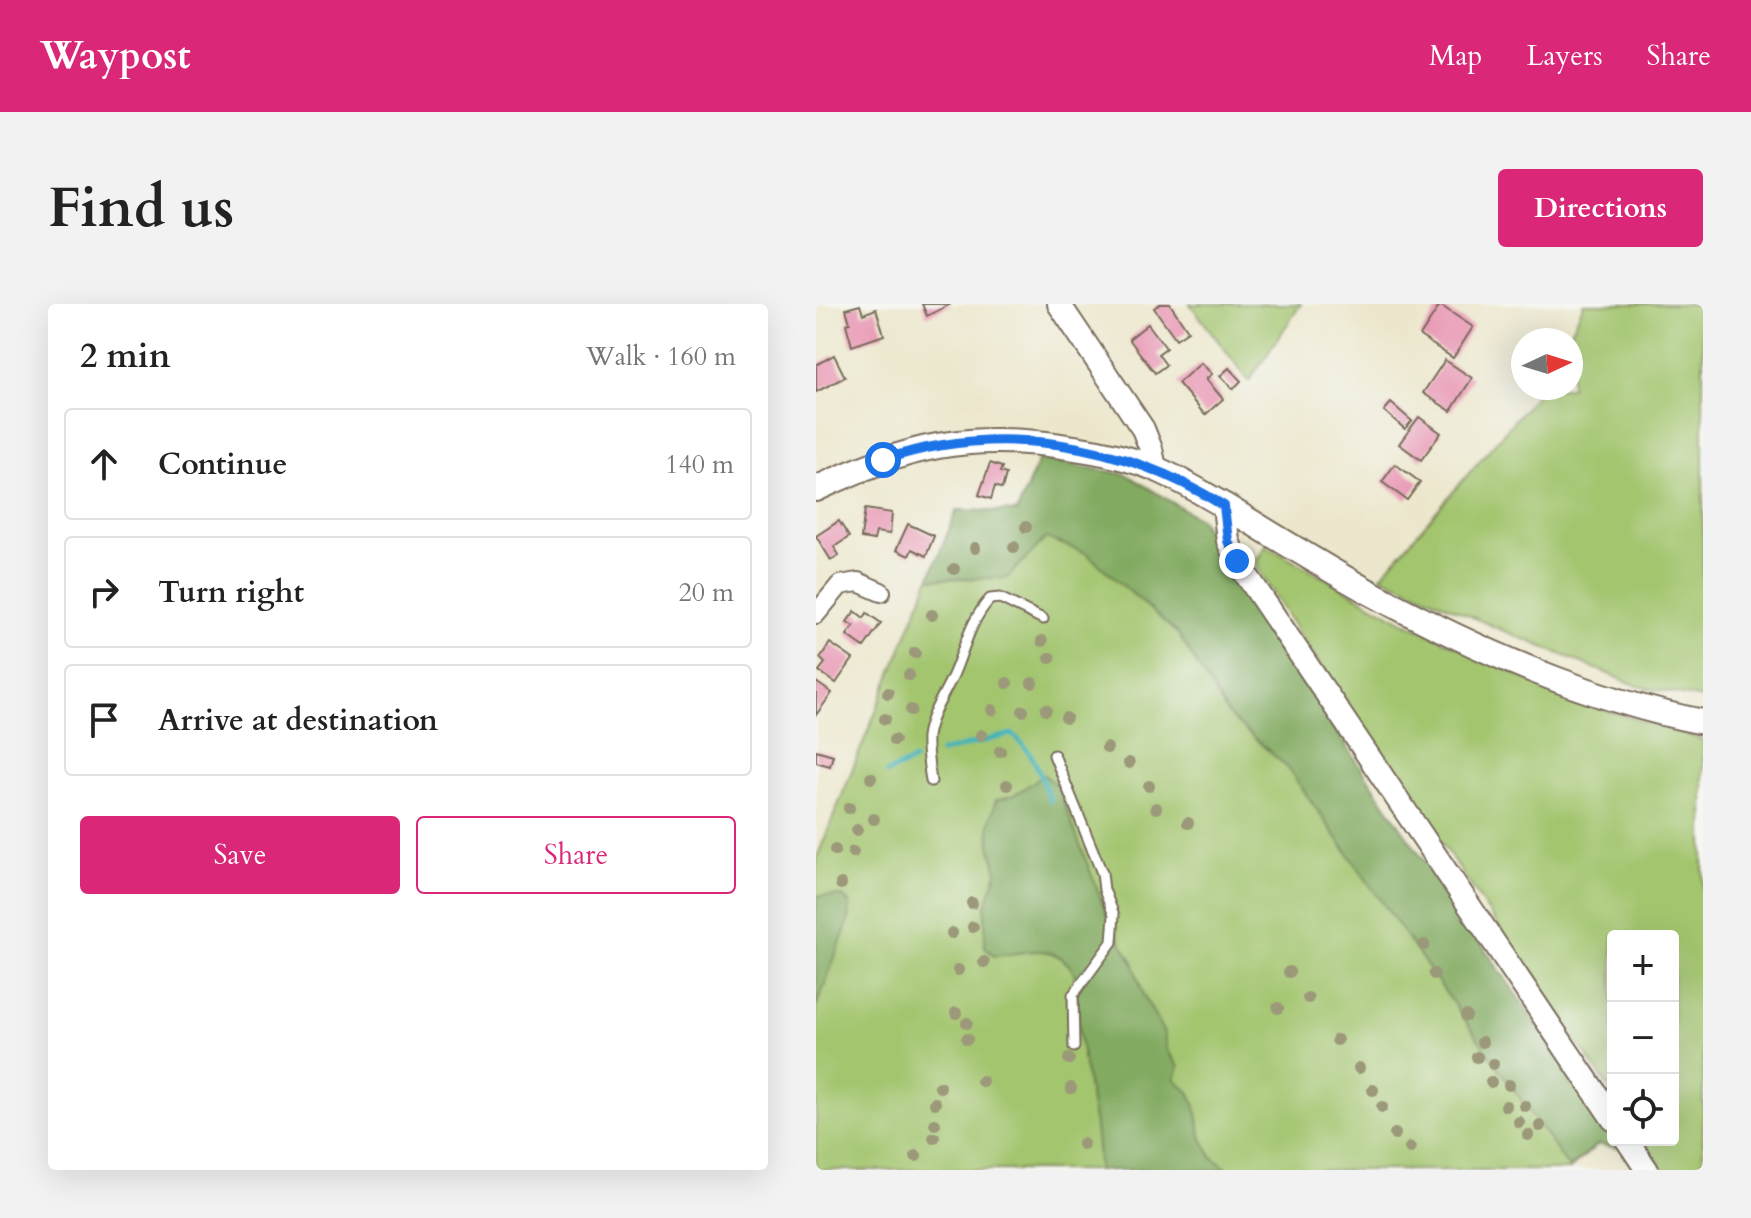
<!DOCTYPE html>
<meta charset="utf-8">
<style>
body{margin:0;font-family:Cardo,serif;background:#f2f2f2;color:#222}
.controls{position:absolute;right:24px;bottom:24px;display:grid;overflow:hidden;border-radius:8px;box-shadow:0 8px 32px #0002}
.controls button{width:72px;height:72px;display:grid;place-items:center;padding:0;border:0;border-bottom:2px solid #e0e0e0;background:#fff;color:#222;font:40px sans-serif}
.compass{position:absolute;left:695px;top:24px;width:72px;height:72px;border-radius:50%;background:#fff;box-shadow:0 8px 32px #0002;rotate:86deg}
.stop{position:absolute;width:24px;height:24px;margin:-18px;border:6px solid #1a73e8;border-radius:50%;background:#fff}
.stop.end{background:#1a73e8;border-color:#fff;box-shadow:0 2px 8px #0008}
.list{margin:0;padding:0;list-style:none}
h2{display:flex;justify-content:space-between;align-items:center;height:104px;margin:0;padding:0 32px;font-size:34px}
h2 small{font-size:26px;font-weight:400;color:#767676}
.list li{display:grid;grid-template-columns:52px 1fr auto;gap:24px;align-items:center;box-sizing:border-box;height:112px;margin:0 16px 16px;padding:0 16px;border:2px solid #e0e0e0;border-radius:8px}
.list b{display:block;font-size:30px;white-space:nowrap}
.list em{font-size:26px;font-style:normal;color:#767676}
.actions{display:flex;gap:16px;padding:24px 32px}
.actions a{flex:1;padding:18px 0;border:2px solid #db2777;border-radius:8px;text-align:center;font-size:28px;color:#db2777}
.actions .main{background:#db2777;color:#fff}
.icon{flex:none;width:44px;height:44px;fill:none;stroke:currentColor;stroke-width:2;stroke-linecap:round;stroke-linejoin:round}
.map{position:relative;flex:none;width:887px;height:866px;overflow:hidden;border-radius:8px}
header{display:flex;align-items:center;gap:48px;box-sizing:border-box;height:112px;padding:0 40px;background:#db2777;color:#fff}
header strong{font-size:38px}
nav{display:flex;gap:44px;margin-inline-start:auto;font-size:28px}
.intro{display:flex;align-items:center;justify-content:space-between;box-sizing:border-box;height:192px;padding:0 48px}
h1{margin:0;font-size:56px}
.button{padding:20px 36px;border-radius:8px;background:#db2777;color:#fff;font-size:28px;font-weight:700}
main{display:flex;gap:48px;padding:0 48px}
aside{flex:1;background:#fff;border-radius:8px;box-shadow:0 8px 32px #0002}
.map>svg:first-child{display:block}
.green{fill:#a3c56e;stroke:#6f7846;stroke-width:2}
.forest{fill:#82aa61;stroke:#5e6a40;stroke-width:2}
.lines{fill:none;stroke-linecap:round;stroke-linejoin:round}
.stream{stroke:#42b3b9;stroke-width:5}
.building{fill:#e893b1}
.service-casing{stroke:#796c5b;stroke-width:13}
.minor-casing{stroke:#796c5b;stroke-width:22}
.tertiary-casing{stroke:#796c5b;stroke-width:26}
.secondary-casing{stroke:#796c5b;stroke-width:28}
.service{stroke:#fff;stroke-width:9}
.minor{stroke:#fff;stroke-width:18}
.tertiary{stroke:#fff;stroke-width:22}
.secondary{stroke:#fff;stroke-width:24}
.tree{fill:#9c987a}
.route{stroke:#1a73e8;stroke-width:10}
</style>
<header>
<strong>Waypost</strong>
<nav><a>Map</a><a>Layers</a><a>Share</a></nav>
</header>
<div class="intro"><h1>Find us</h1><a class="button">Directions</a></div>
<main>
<aside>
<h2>2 min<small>Walk · 160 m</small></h2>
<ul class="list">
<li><svg class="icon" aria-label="ahead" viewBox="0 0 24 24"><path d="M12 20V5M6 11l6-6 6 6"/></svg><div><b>Continue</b></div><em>140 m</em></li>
<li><svg class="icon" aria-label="right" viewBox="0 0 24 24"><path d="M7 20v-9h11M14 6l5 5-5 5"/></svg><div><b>Turn right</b></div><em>20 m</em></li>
<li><svg class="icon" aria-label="arrive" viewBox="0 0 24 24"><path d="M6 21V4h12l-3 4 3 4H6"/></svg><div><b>Arrive at destination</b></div></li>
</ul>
<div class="actions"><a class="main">Save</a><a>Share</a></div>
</aside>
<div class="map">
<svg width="887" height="866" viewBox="0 0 887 866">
<rect width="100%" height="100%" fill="#f6f6f2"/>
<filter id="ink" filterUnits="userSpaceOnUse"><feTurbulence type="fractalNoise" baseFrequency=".0125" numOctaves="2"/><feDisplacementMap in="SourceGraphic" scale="16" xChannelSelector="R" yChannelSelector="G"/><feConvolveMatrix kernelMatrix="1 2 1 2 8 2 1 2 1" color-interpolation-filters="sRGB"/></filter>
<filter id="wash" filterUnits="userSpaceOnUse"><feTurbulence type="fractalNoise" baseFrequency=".006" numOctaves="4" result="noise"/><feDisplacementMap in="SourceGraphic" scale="32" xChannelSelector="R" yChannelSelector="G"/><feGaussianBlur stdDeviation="1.8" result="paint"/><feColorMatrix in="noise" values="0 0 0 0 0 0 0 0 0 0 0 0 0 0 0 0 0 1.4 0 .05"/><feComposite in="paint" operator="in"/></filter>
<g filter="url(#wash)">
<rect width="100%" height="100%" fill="#ece7cc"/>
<!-- green -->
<g class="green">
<polygon points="374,0 485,0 433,77"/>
<polygon points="768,0 887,0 887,395 822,382 681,324 565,272 726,84 755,84 755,36 751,36"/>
<polygon points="223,155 311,171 385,216 415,269 584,522 796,830 800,844 782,840 753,866 0,866 0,556 141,206 201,208"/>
<polygon points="449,242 466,250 582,315 751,394 887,436 887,866 846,866 827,836 857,836 857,632 797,632 797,790 484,331 439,260"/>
</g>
<!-- forest -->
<g class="forest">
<polygon points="223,155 311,171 385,216 415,269 584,522 796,830 800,844 782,840 753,864 471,463 413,412 362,330 270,249 230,234 191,274 113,275 141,206 201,208"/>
<path d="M228 471 241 481 286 598 305 638 317 658 327 690 348 729 351 746 363 763 359 775 373 788 379 800 386 835 396 853 413 866H282C282 812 265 762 261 708 260 694 264 672 253 661 232 637 203 651 178 652L169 643V603L181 568 174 541 173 520 180 496 198 491Z"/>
<polygon points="0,592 27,592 34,600 33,616 0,704"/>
</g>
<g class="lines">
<!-- stream -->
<g class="stream">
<path d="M125 448 196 430C218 447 225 472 234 497"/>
<polyline points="71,469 98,456"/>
</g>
</g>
<g id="blocks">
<!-- building -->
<g class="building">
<polygon points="106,0 135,0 111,12"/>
<polygon points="344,0 354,0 372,27 360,35 338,4"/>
<polygon points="44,1 47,10 60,5 68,31 36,42 30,20 34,19 30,5"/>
<polygon points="624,1 657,23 637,54 604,32"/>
<polygon points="332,20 350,44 342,50 350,61 339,69 313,35"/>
<polygon points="18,51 29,73 0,88 0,61"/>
<polygon points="629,56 656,74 635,107 607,89"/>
<polygon points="385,59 396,70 390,75 407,95 389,111 362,79"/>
<polygon points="413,64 425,77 417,85 404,72"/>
<polygon points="575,99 596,117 589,125 568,107"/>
<polygon points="603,113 625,129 605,156 583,140"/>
<polygon points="174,159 186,163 184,168 190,170 186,185 179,182 175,195 163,191"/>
<polygon points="579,160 604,178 591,196 566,178"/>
<polygon points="49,205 76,209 74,230 60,228 58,236 45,234"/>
<polygon points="23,217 33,233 18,243 23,251 15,256 0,232"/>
<polygon points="92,220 118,232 110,252 96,245 93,252 80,246"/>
<polygon points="39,307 48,314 51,309 65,319 48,343 31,331 38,322 31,318"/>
<polygon points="14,339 37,355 20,379 3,367 9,359 4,354"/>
<polygon points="0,378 16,389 0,411"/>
<polygon points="0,446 17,451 14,462 0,458"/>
</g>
</g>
</g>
<g filter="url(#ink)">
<use href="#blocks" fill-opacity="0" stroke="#796c5b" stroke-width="2"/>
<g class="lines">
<!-- service casing -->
<g class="service-casing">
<g id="service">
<polyline points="238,451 286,569 288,586 298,611 296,638 257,691 258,743"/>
<path d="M115 477C113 462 110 448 111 433 114 410 129 390 138 369 149 343 154 317 174 295L184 294 227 315"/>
</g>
</g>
<!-- minor casing -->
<g class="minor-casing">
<polyline id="minor" points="0,310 24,281 42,278 65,288"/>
</g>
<!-- tertiary casing -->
<g class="tertiary-casing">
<g id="tertiary">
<polyline points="243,0 327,125 335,145 339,164"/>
<polyline points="408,202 412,237 421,257 797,815"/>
<polyline points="811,836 831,866"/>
</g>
</g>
<!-- secondary casing -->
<g class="secondary-casing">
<path id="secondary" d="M0 185C90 142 152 127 252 143 281 147 312 153 340 165 364 175 386 189 409 202 457 231 506 262 555 289 659 345 770 395 887 418"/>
</g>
<!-- service -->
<use href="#service" class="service"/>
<!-- minor -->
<use href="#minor" class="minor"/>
<!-- tertiary -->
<use href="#tertiary" class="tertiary"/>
<!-- secondary -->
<use href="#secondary" class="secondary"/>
</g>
<!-- trees -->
<g class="tree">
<circle cx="210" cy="223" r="6"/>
<circle cx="198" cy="243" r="6"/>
<circle cx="159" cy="244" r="6"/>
<circle cx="138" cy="265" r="6"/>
<circle cx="116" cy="311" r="6"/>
<circle cx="226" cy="337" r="6"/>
<circle cx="99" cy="349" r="6"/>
<circle cx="234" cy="354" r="6"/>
<circle cx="93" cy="371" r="6"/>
<circle cx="191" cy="379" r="6"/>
<circle cx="216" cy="379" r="6"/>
<circle cx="72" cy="389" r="6"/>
<circle cx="95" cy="406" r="6"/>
<circle cx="176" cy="406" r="6"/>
<circle cx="230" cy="406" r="6"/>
<circle cx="207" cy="407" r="6"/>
<circle cx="250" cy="414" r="6"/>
<circle cx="69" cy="415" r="6"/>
<circle cx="165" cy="431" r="6"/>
<circle cx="78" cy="436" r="6"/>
<circle cx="291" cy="444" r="6"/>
<circle cx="184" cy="447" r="6"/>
<circle cx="313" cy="459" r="6"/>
<circle cx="55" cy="474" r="6"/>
<circle cx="191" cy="481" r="6"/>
<circle cx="333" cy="482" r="6"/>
<circle cx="33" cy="504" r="6"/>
<circle cx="340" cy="504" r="6"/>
<circle cx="58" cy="515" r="6"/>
<circle cx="372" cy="519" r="6"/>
<circle cx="41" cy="526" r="6"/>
<circle cx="19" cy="546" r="6"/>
<circle cx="37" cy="548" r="6"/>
<circle cx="25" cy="580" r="6"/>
<circle cx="156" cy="599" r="6"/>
<circle cx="157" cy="623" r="6"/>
<circle cx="136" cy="629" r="6"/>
<circle cx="608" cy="641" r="6"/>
<circle cx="168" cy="658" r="6"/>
<circle cx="142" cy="666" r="6"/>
<circle cx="473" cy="668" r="6"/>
<circle cx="618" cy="670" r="6"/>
<circle cx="492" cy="694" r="6"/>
<circle cx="462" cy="704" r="6"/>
<circle cx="140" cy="709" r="6"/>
<circle cx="650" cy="712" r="6"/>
<circle cx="151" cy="719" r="6"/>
<circle cx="151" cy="735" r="6"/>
<circle cx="521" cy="736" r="6"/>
<circle cx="666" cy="738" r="6"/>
<circle cx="661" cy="753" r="6"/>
<circle cx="253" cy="755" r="6"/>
<circle cx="677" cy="760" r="6"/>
<circle cx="543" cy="764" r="6"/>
<circle cx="166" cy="777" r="6"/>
<circle cx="675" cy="778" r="6"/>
<circle cx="693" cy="781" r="6"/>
<circle cx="124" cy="783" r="6"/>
<circle cx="255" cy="784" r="6"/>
<circle cx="557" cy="786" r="6"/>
<circle cx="119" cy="799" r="6"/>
<circle cx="690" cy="802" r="6"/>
<circle cx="709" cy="802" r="6"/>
<circle cx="566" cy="803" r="6"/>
<circle cx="703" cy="818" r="6"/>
<circle cx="119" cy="820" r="6"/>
<circle cx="724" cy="822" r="6"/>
<circle cx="579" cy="830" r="6"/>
<circle cx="712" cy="831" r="6"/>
<circle cx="118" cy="834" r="6"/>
<circle cx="267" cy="840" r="6"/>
<circle cx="594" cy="844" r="6"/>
<circle cx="100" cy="852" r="6"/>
</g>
</g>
<g class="lines" filter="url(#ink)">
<!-- route -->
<path class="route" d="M67 156C182 117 307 138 408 202L412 237 421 257"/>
</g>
</svg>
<div class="controls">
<button>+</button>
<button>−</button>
<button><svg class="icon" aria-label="locate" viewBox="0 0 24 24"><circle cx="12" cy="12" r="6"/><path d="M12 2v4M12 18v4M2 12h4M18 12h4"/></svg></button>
</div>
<svg class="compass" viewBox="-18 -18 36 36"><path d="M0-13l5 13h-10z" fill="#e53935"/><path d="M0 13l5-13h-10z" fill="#767676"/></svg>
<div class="stop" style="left:67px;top:156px"></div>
<div class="stop end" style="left:421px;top:257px"></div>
</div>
</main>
